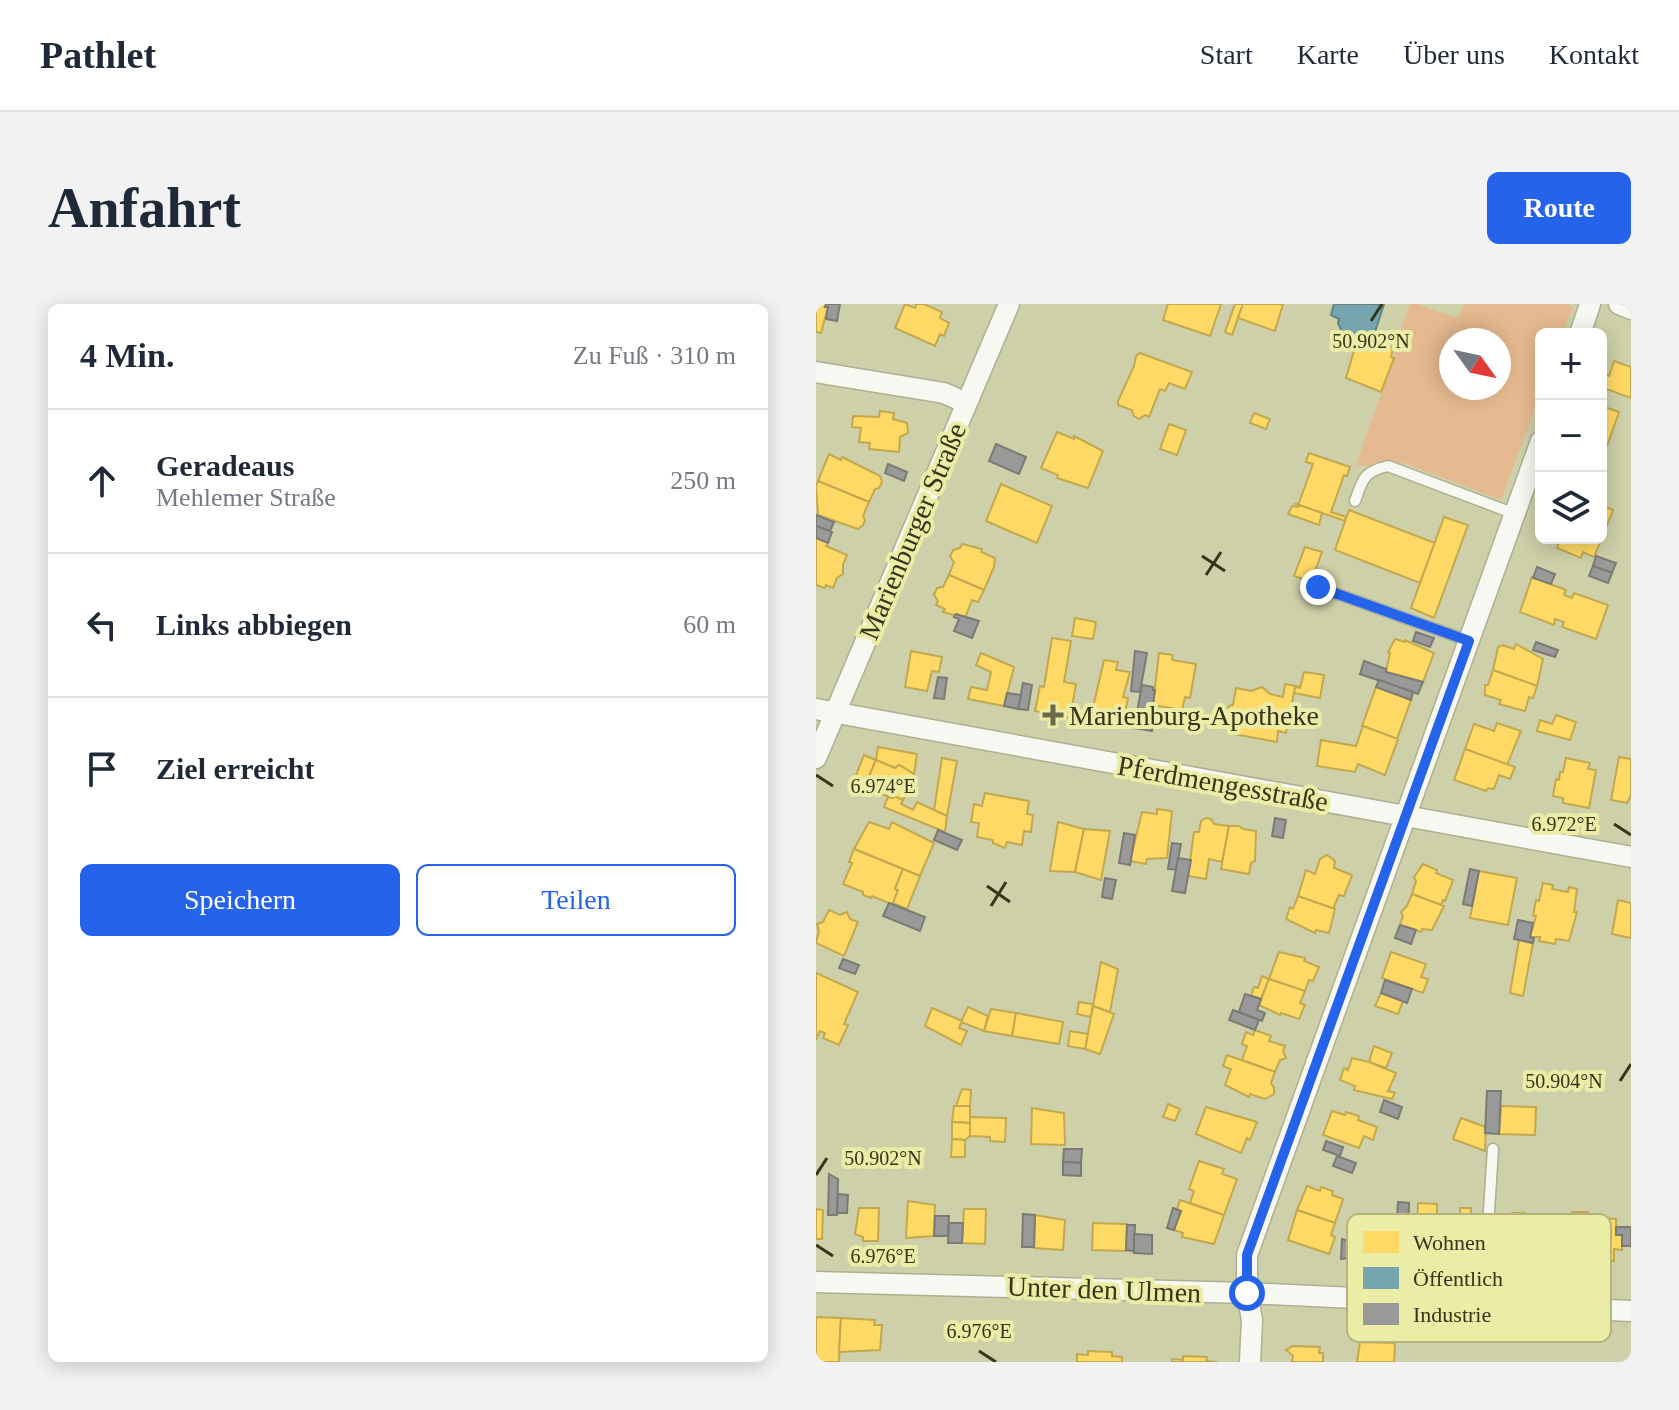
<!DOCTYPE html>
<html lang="de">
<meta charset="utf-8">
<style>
body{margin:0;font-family:Georgia,serif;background:#f2f2f3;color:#1f2937}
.controls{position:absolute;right:24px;top:24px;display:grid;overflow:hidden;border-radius:12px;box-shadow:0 4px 20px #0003}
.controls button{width:72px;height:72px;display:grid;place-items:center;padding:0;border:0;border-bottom:2px solid #e0e1e3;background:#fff;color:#1f2937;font:40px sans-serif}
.compass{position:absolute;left:623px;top:24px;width:72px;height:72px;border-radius:50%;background:#fff;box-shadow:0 4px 20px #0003;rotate:123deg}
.stop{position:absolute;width:24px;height:24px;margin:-18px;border:6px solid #2563eb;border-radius:50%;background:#fff}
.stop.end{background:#2563eb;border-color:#fff;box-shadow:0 2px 8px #0008}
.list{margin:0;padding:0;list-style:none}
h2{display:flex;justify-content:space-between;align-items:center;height:104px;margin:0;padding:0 32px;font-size:34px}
h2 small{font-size:26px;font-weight:400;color:#747a83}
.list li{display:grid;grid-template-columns:52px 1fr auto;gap:24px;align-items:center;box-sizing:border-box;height:144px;padding:0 32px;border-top:2px solid #e0e1e3}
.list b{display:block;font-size:30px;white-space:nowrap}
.list p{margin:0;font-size:26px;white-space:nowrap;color:#747a83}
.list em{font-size:26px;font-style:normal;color:#747a83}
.actions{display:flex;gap:16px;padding:24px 32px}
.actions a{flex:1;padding:18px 0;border:2px solid #2563eb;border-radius:12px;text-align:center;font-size:28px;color:#2563eb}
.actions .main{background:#2563eb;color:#fff}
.icon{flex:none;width:44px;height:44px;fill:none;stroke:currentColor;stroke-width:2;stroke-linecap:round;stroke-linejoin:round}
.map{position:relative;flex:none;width:815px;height:1058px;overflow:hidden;border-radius:12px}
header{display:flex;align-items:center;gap:48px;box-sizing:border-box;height:112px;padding:0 40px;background:#fff;border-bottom:2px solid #e0e1e3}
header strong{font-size:38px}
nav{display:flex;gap:44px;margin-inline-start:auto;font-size:28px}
.intro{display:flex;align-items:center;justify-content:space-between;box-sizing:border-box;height:192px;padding:0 48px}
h1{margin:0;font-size:56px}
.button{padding:20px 36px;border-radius:12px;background:#2563eb;color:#fff;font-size:28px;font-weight:700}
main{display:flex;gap:48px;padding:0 48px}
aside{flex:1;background:#fff;border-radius:12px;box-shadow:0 4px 20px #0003}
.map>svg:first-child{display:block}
.green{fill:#e6ba90;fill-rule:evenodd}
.homes{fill:#ffd966;stroke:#c2a84f;stroke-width:2}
.public{fill:#76a5af;stroke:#628382;stroke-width:2}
.industry{fill:#999;stroke:#7b7b73;stroke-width:2}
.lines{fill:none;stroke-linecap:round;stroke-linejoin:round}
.service-casing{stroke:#aeaf90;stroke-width:13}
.minor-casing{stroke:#aeaf90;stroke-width:23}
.service{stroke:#f8f8f2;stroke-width:10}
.minor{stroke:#f8f8f2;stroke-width:20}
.route{stroke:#2563eb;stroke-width:10}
.ticks{fill:none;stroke:#353519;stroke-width:3}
.poi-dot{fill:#6b6b4b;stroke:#ebeca6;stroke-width:3}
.labels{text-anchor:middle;stroke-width:8;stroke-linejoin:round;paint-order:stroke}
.street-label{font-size:28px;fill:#353519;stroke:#ebeca6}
.poi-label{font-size:28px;fill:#353519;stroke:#ebeca6;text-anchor:start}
.key{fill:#ebeca6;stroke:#b4b57c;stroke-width:2}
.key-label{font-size:22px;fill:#353519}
.ticks-label{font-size:20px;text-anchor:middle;fill:#353519;stroke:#ebeca6;stroke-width:8;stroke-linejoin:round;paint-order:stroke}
</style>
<header>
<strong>Pathlet</strong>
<nav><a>Start</a><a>Karte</a><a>Über uns</a><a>Kontakt</a></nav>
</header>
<div class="intro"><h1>Anfahrt</h1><a class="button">Route</a></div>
<main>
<aside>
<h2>4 Min.<small>Zu Fuß · 310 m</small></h2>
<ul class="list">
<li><svg class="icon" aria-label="ahead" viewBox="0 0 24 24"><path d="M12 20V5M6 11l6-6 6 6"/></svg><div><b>Geradeaus</b><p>Mehlemer Straße</p></div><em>250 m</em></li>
<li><svg class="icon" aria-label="left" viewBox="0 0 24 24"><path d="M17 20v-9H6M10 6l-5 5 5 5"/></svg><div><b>Links abbiegen</b></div><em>60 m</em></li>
<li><svg class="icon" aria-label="arrive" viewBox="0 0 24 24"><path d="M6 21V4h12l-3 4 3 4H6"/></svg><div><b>Ziel erreicht</b></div></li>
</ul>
<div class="actions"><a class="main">Speichern</a><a>Teilen</a></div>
</aside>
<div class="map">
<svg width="815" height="1058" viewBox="0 0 815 1058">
<rect width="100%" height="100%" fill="#ced0a9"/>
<!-- green -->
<path class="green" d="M594 0H601L642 14 648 0H749L757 3 746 30H725V88L685 196 588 159C571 157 556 165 540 161L578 53 581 36ZM635 36H683V84H635Z"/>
<!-- homes -->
<g class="homes">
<polygon points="0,0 10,0 9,3 12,3 5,29 0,28"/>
<polygon points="89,0 99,4 100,0 108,0 126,8 124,14 133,19 128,32 124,30 119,42 79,24"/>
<polygon points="352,0 405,0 394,32 347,16"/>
<polygon points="419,0 427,0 416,31 409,28"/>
<polygon points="427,0 467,0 459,27 422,14"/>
<polygon points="544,33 577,44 575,53 578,54 565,88 530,74 540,40 542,40"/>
<polygon points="324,49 376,68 369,85 353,79 349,87 344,85 333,113 329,111 323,115 318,112 316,106 302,101 302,97 318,62 320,52"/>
<polygon points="798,57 815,63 815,94 785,83 789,70 793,72"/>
<polygon points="789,103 803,108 791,142 785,140 785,115"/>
<polygon points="64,107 78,109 77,115 91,119 92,129 84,133 83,148 53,145 54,139 43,138 45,124 36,123 37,112 63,113"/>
<polygon points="438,109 454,115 450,125 434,119"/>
<polygon points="353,120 370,126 361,151 344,145"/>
<polygon points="241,128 258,135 258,132 287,147 272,184 241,174 242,171 225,164"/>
<polygon points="493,149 534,163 531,172 528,171 515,208 530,213 529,217 480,200 483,199 497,160 490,158"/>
<polygon points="13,150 25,156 26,153 64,172 66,178 63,184 59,185 53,198 2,177"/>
<polygon points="2,177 53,198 47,212 49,216 47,221 42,225 2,211 0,182"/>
<polygon points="185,180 236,202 221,239 170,217"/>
<polygon points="483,201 506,209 503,221 472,210 476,202 482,203"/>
<polygon points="785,201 797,206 778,253 767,248 765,254 741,244 743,237 735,234 785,234"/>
<polygon points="533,206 619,239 604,279 519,246"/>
<polygon points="628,213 652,221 618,314 595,304"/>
<polygon points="0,234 12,239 10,242 31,251 27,261 27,270 21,274 17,284 10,281 9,284 0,281"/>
<polygon points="146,240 166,245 165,248 179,254 178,263 168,286 133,271 138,258 134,253 137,246 144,244"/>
<polygon points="489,243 506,248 495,278 478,272"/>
<polygon points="133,271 168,286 162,298 156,296 149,314 127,308 129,305 120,301 122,297 118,291 121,284 127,283"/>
<polygon points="716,273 750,286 748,291 756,294 758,289 792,301 780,335 746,323 748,318 739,315 738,321 704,308"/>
<polygon points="259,314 280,318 277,335 256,332"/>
<polygon points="236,334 255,337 248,378 260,380 254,414 219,407 224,382 228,383"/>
<polygon points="579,335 589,338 589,336 618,349 607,378 570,368 574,349 572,348"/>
<polygon points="700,340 727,355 721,382 677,366 682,343 687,341 698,345"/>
<polygon points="95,347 126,353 123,368 116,367 111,387 89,383"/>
<polygon points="165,349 198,363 188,402 152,395 155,383 171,386 175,368 160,361"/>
<polygon points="343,349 357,351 356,356 380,360 374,394 369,393 366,406 337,401"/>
<polygon points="288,356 302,358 300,366 314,368 307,393 312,394 308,413 303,412 300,422 277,416 275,412"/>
<polygon points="677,366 721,382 717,394 713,393 709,407 683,400 685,396 669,391 669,381 672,381"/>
<polygon points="488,368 508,371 504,394 478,389 479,383 484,384"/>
<polygon points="469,380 485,383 479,383 470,429 462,427 461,438 412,429 415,414 411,411 413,402 417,401 420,384 435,387 446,383 454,390 467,393"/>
<polygon points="560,383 595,396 581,435 546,422"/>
<polygon points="740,411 760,418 754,436 721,427 724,416 736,420"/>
<polygon points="681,419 705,427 691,461 649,445 658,420 678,427"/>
<polygon points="547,422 582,435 569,471 542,460 539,468 501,462 505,436 540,442"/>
<polygon points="62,443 101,450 98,470 83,461 79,464 60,456"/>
<polygon points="649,445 699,463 694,475 683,471 678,485 672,484 670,487 638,476"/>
<polygon points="48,451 60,456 50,479 39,474"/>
<polygon points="803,453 815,455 815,491 811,499 795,496"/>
<polygon points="126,454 141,457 131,512 118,506"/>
<polygon points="750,454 774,459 772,465 780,466 773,504 747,499 747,494 737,492 740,475 743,476 744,468 747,468"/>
<polygon points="60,456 79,464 83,461 98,470 87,496 65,490 67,486 50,479"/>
<polygon points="169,489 213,497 211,510 217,511 215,528 208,527 206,541 191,538 189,544 177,539 177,536 161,533 163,519 155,518 158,500 166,502"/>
<polygon points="78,492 87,496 85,500 97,506 101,498 131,512 129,528 68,503 72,493 77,494"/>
<polygon points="341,505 356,507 351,554 331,555 330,560 314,557 326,508 341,510"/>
<polygon points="390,514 395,515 398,520 413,522 406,558 393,555 390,575 372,572 378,528 383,528 385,517"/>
<polygon points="53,518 73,525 76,518 118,539 104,572 38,545"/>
<polygon points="242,518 268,525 259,568 234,567"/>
<polygon points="413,522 423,522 427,525 440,527 439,557 435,559 433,570 405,565"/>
<polygon points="268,525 294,527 285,576 259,568"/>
<polygon points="38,545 87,565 79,585 82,586 77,601 56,592 55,594 47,591 47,588 27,580 36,559 33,558"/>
<polygon points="511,551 519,557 518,564 536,571 528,592 523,591 517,605 482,592 490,566 499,570 504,555"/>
<polygon points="607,560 621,566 620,569 637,576 629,597 627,596 625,601 596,590 600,577 598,573"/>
<polygon points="87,565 104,572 91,605 77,599 82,586 79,585"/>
<polygon points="663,567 701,574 692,621 654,614"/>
<polygon points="727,579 737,581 736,585 752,588 753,583 761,585 758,608 761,608 753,637 740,635 739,640 723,637 724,633 714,633 720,612 717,611 720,596 723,597"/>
<polygon points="596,590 628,602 616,626 606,625 605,628 584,621 587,612 585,608 591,602"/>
<polygon points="482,592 519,605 513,629 500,626 499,629 470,615 474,603 477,605"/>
<polygon points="802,596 815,599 815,634 796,630"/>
<polygon points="13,606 24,611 31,608 34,615 42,618 28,652 0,639 3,627 1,620 7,618"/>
<polygon points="703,636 717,639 707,692 694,689"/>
<polygon points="463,648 489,654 488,657 503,663 497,677 493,676 489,687 453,675"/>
<polygon points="575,648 610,660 605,673 612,675 607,689 566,674"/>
<polygon points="285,658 302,665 294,708 277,702"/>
<polygon points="0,669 42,688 28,720 32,721 23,741 7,734 9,729 4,727 0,736"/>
<polygon points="446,672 453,675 445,695 435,692 438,683 442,684"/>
<polygon points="453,675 489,687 484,699 489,701 483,715 465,709 464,711 443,701"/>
<polygon points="565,689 587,697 582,710 559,702"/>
<polygon points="263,698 277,700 275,713 261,710"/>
<polygon points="277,702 298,710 284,750 269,745"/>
<polygon points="152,703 172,712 168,727 145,718"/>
<polygon points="116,704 146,717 143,724 151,727 145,741 109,722"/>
<polygon points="175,705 200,709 196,732 168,727"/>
<polygon points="200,709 247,718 243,740 196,732"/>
<polygon points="439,726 455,732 453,737 469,742 467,747 470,754 464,756 459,768 426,756 431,742 426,740 430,728 437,731"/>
<polygon points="254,727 272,730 269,745 252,742"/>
<polygon points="558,742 576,749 570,764 553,758"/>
<polygon points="411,751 459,768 455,779 458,784 458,790 449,795 434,790 433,793 409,781 415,765 407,762"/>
<polygon points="536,754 553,758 580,769 572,787 579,789 576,795 538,786 539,782 524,776 528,764 532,766"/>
<polygon points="146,785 155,786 154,802 140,802"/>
<polygon points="352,800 364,805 359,817 347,813"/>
<polygon points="138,802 154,802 154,819 136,818"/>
<polygon points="685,802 720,803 719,831 683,830"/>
<polygon points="390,803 441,818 434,836 431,834 425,849 380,830"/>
<polygon points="216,804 248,809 249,841 215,840"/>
<polygon points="516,807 529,811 530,808 543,812 542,816 561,823 557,836 548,832 543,844 507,831"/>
<polygon points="154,813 190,814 189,838 174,837 174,833 154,832"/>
<polygon points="645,814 670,823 669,847 637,835"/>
<polygon points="136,818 154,819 154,832 149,836 136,835"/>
<polygon points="136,835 149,836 149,853 135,853"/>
<polygon points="383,857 408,865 406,870 421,875 408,911 374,899 378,887 373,885"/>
<polygon points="491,882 504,887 505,883 517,887 516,891 527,895 519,919 481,906"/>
<polygon points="364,896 408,911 398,940 366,933 367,929 358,926 365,907 361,905"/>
<polygon points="92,897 119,901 118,932 90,934"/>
<polygon points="602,899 621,900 621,917 629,918 628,962 599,961"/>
<polygon points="43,904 63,904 62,937 47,937 47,933 39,930"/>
<polygon points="644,904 655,904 654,941 651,941 651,964 648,967 628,962 630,913 644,913"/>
<polygon points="0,905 7,906 6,935 0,935"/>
<polygon points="148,905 170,905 169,940 146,939"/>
<polygon points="481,906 519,919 515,931 519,933 513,950 472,936"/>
<polygon points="756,908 772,908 770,955 753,955 752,962 737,961 738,916 754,916 756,919"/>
<polygon points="696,909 709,909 708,929 713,929 713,943 708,943 708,953 693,953 690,958 683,958 679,953 681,912 695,913"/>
<polygon points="219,911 249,916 247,946 218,944"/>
<polygon points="788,914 800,915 800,931 806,931 806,946 798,945 798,957 770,956 771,918 788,918"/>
<polygon points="277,919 311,920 310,947 276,946"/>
<polygon points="0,1013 25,1014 23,1058 0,1058"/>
<polygon points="25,1014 59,1016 58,1021 66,1021 64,1046 23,1048"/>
<polygon points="544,1038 577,1039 579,1041 578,1058 541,1058"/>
<polygon points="477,1042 504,1043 503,1049 507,1049 507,1058 476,1058 477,1052 470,1046"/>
<polygon points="272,1047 296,1048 296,1052 306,1053 306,1058 261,1058 261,1050 272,1051"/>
<polygon points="367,1052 391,1053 390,1057 401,1058 356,1058 356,1055 367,1056"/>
</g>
<!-- public -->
<polygon class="public" points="518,0 568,0 556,37 526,28 522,19 523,15 515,11"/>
<!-- industry -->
<g class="industry">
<polygon points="10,0 24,0 21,17 10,15 12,3 9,3"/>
<polygon points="180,140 210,153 203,170 173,157"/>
<polygon points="72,160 91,168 88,177 69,169"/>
<polygon points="0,211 18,218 14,227 0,222"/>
<polygon points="0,222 16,228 12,239 0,234"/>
<polygon points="780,252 800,259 796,269 777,262"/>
<polygon points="777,262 796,269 792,279 773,272"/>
<polygon points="721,263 739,270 735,280 717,274"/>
<polygon points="140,310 163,317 156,334 138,327 143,315 138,313"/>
<polygon points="600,328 618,334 614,343 597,337"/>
<polygon points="720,338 742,346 739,353 717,346"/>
<polygon points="319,347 331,349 324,388 315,387"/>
<polygon points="548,357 570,365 570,368 607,378 602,390 544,370"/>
<polygon points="122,373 131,374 128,395 118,394"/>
<polygon points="563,376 597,388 595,396 560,383"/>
<polygon points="207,379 216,381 212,406 202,405"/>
<polygon points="326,381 337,383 337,386 339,386 337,401 340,402 336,427 318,424"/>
<polygon points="191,389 205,391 202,405 188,402"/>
<polygon points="459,514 470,516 467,534 456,532"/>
<polygon points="122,526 146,536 141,546 118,536"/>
<polygon points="308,529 319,531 314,561 303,559"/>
<polygon points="356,539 365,540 360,566 352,565"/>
<polygon points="362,554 375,556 369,589 356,587"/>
<polygon points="654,565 663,567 656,602 647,600"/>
<polygon points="289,574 300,576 296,595 286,593"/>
<polygon points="73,599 109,613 104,627 67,612"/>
<polygon points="702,616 717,619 714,633 718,634 717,639 698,635"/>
<polygon points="584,621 600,626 595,640 579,634"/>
<polygon points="27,655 43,661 39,670 23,664"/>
<polygon points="569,676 596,685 591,699 565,689"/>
<polygon points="429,690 445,695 441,706 449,709 446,717 423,708"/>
<polygon points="417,706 443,716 439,726 413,716"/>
<polygon points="671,787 685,787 683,830 669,829"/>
<polygon points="568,796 586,803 582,815 564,808"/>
<polygon points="510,837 527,843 524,852 507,846"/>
<polygon points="248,845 266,845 265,859 247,858"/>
<polygon points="521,852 540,859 536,869 517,862"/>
<polygon points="247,858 265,859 265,872 247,871"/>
<polygon points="13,870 22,875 21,911 12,911"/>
<polygon points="22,890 32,891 31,909 21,909"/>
<polygon points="582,898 593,899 591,957 578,956"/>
<polygon points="357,904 365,907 358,926 351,924"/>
<polygon points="207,910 219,911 218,943 206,943"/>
<polygon points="119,912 133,912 132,932 118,932"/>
<polygon points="133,919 147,919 146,939 132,939"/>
<polygon points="311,921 319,921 318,947 310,946"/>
<polygon points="800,923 815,923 815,942 806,942 806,931 800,931"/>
<polygon points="318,930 336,931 336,950 318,949"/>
<polygon points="526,935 536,938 536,954 525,955"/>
</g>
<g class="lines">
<!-- service casing -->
<g class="service-casing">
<g id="service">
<path d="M539 197C547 175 547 168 572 162L699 210"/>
<polyline points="502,283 653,337"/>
<polyline points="667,1000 677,845"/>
</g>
</g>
<!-- minor casing -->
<g class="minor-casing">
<g id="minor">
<polyline points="803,0 815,5"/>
<polyline points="764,30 774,0"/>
<polyline points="0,68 128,89 150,99"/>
<polyline points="0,405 815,553"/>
<polyline points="0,454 193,0"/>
<polyline points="0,978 431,989 815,1007"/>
<polyline points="434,1058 436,1016 431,989 431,951 725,137"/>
</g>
</g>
<!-- service -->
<use href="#service" class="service"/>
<!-- minor -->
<use href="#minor" class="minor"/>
</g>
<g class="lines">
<!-- route -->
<polyline class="route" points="431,989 431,951 653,337 502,283"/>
</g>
<!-- ticks -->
<path class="ticks" d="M555 17 566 0M386 252 409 267M390 271 405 248M0 471 17 482M798 520 815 531M171 582 194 598M175 602 190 578M804 777 815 760M0 871 11 854M0 941 17 952M163 1047 180 1058"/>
<!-- markers -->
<path class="poi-dot" d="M233 399h8v8h8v8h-8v8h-8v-8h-8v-8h8z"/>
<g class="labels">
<!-- street labels -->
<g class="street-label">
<text transform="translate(96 227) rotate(-67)" y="10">Marienburger Straße</text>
<text transform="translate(407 479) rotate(10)" y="10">Pferdmengesstraße</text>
<text transform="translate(288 985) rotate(2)" y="10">Unter den Ulmen</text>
</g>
<!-- poi labels -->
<g class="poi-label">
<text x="253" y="421">Marienburg-Apotheke</text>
</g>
</g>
<!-- legend -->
<rect x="531" y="910" width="264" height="128" rx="12" class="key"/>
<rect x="547" y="927" width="36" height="22" fill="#ffd966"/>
<rect x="547" y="963" width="36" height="22" fill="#76a5af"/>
<rect x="547" y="999" width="36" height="22" fill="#999"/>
<g class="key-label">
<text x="597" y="946">Wohnen</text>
<text x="597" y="982">Öffentlich</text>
<text x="597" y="1018">Industrie</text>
</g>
<g class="ticks-label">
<text x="555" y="44">50.902°N</text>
<text x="67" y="489">6.974°E</text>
<text x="748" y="527">6.972°E</text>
<text x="748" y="784">50.904°N</text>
<text x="67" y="861">50.902°N</text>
<text x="67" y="959">6.976°E</text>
<text x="163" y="1034">6.976°E</text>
</g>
</svg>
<div class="controls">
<button>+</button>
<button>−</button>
<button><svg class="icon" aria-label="layers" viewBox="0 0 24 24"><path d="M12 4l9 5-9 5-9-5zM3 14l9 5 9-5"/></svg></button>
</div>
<svg class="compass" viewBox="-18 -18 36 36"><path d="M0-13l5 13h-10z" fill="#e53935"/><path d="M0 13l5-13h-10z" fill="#747a83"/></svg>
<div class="stop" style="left:431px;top:989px"></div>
<div class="stop end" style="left:502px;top:283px"></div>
</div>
</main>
